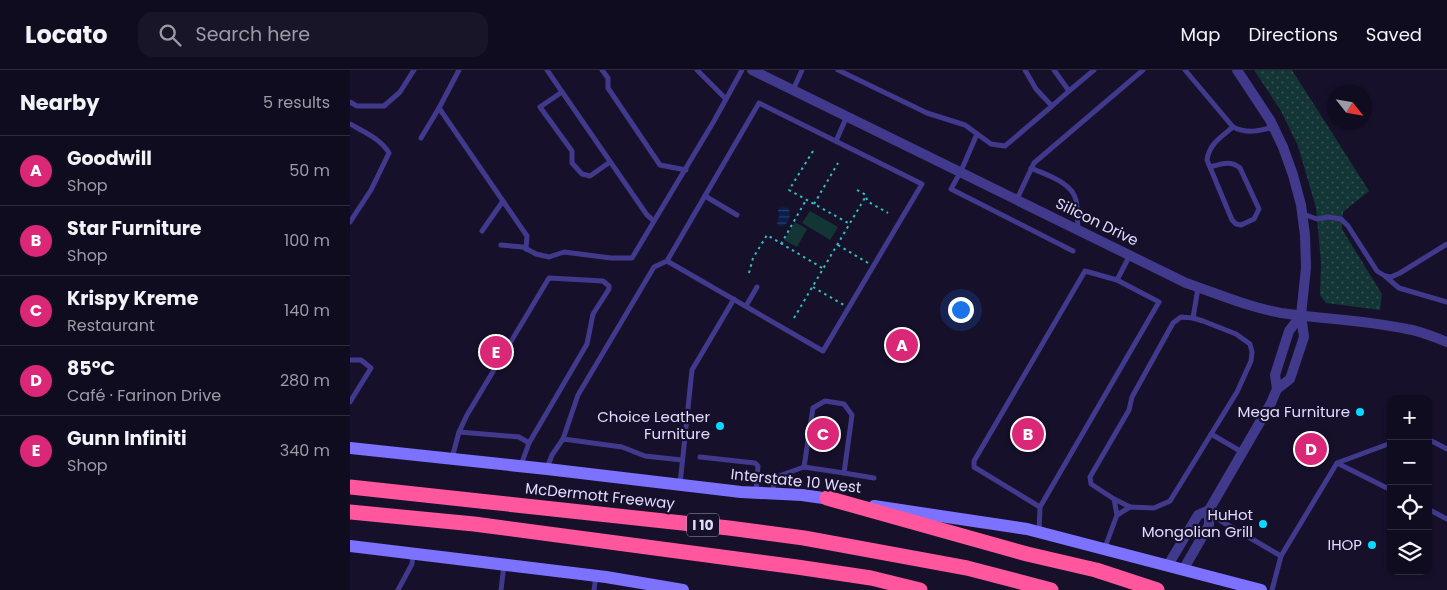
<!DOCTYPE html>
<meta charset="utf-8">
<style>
body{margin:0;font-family:Poppins,sans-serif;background:#191529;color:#f1f3f6}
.controls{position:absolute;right:15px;bottom:15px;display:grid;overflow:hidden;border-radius:10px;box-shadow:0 1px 4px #0004}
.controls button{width:45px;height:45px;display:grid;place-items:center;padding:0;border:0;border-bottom:1px solid #302c3e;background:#100c20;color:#f1f3f6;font:25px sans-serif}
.compass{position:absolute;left:977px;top:15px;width:45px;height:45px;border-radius:50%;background:#100c20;box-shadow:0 1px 4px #0004;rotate:121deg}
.you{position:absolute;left:610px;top:239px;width:18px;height:18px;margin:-12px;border:4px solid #fff;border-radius:50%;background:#1a73e8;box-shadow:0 0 0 8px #1a73e833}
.badge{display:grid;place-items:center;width:32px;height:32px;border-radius:50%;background:#db2777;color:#fff;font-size:16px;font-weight:700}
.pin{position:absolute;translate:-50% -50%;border:2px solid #fff;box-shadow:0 1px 5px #0006}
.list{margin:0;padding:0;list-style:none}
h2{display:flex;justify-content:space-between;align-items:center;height:65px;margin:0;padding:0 20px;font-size:21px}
h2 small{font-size:16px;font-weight:400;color:#9c9ba5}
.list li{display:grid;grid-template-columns:32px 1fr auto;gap:15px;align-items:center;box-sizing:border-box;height:70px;padding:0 20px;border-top:1px solid #302c3e}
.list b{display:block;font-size:19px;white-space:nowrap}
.list p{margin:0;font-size:16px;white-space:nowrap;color:#9c9ba5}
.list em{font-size:16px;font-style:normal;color:#9c9ba5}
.icon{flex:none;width:28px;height:28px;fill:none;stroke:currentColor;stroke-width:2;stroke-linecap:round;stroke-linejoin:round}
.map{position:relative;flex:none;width:1097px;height:520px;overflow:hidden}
header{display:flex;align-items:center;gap:30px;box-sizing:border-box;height:70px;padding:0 25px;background:#100c20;border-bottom:1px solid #302c3e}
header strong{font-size:24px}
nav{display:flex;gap:28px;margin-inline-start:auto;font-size:18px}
.search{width:350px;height:45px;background:#191529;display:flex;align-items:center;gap:12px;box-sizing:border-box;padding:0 18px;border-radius:15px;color:#9c9ba5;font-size:19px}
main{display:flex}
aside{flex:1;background:#100c20}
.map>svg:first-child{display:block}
.grass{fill:url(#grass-dots)}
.garden{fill:#133536}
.water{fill:url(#water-rules)}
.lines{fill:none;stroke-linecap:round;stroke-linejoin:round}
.path{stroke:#2dc1bf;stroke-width:2;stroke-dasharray:2.5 4;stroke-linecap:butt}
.service{stroke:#413a8c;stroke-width:5}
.minor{stroke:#413a8c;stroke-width:10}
.secondary{stroke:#7c72ff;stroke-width:12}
.motorway{stroke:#ff569e;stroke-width:15}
.poi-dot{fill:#07daff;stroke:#16102b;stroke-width:2}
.labels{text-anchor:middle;stroke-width:4.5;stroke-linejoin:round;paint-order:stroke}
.shield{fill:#16102b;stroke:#a49ebf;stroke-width:1}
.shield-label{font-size:14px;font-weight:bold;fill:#e1dbff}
.street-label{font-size:15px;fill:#e1dbff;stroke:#16102b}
.poi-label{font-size:15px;fill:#e1dbff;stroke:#16102b;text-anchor:end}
</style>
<header>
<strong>Locato</strong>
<div class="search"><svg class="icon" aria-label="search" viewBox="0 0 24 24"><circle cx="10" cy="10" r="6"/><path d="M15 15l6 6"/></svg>Search here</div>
<nav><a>Map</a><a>Directions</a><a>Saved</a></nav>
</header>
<main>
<aside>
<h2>Nearby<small>5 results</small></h2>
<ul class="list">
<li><span class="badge">A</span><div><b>Goodwill</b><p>Shop</p></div><em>50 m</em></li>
<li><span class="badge">B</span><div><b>Star Furniture</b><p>Shop</p></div><em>100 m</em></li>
<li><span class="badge">C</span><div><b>Krispy Kreme</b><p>Restaurant</p></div><em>140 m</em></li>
<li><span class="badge">D</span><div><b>85°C</b><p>Café · Farinon Drive</p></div><em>280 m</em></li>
<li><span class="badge">E</span><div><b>Gunn Infiniti</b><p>Shop</p></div><em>340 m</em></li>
</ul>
</aside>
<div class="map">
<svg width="1097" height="520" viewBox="0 0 1097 520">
<defs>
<pattern id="grass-dots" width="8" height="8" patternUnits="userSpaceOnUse" patternTransform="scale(1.25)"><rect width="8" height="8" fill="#133536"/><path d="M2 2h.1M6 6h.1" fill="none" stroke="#355254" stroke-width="1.8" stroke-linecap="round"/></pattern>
<pattern id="water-rules" width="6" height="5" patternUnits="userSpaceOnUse" patternTransform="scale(1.25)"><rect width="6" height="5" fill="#091e4b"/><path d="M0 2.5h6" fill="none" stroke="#2d3e66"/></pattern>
</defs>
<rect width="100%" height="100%" fill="#16102b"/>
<!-- grass -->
<polygon class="grass" points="904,0 942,0 1019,121 993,142 992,159 1032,224 1030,240 976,233 970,225 971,193 966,138 948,76 931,41"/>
<!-- garden -->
<g class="garden">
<polygon points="460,141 488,157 480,170 452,153"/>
<polygon points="445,152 457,159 447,177 434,170"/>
</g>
<!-- water -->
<path class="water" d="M432 136 439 139C441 146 439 154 431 157L427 154 429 146 428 140Z"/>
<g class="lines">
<!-- path -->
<g class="path">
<polyline points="463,81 439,120 500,154"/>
<polyline points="507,120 516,125 517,131 538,143"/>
<polyline points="464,134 488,93"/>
<polyline points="431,174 456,130"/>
<polyline points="488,175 518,193"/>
<polyline points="399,203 403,188 417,165 474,199"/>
<polyline points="463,217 494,235"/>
<polyline points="444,248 516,126"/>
</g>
<!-- service -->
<g class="service">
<polyline points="197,0 297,145 304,151"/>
<polyline points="252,0 258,8 258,18 310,95 336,100"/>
<polyline points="347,0 376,29"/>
<polyline points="488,0 577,43 615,55 641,74 655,76 702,36 686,19 675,0"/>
<polyline points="704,0 719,21 744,0"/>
<path d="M835 0 883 57C897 64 909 61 923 57"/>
<polyline points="443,20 452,0"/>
<polyline points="212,22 190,37 222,81 222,93 232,104 240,106 260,92"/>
<polyline points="0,32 7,36 34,36 50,22 64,0"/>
<polyline points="702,36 719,21"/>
<polyline points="89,38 109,0"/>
<path d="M0 54C14 62 31 69 39 83L21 120 0 152"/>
<polyline points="627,64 611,101 601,119 723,181"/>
<polyline points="71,68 89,38 177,166 176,179"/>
<polyline points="486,71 497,46"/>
<path d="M860 97C872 94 880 90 890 98L909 139 904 149 891 155 886 154 882 150 857 90C859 74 871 67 883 57"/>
<path d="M681 98C696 105 722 112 726 130 728 139 727 149 728 159"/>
<polyline points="355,126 387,145"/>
<polyline points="667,129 684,93 793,0"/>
<polyline points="953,144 967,149 978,147 991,149 998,156 1027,201 1035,206 1041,207 1050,203 1097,174"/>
<polyline points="132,161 153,131"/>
<polyline points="151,175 173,177 186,184 199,187 214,182 261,188 282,188 364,51 392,0"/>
<polyline points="1035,206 1049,218 1097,232"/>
<polyline points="396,236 407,217"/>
<polyline points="843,248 848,218"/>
<polyline points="0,290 11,290 21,298 0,332"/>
<polyline points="109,362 169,367 179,373"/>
<polyline points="861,364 892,382"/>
<polyline points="213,369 272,377 295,386 332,390"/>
<polyline points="1078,369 1097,379"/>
<polyline points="350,387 405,393 408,396 406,422"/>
<polyline points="102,388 109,362 117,345 199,208 253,211 259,216 259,219 243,244 237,274 179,373 171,395"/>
<polyline points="987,393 1041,420"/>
<polyline points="454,397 463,338 475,331 494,334 502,345 494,403 524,408"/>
<polyline points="197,398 202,385 213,369 228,325 304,197 317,191 409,33 572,114 473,281 317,191"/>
<polyline points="330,414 342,300 384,229"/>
<polyline points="422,423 426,407 454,397 494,403"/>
<polyline points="764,429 780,437"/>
<polyline points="690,437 624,397 624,391 735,201 767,210"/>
<polyline points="1078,439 1097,449"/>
<polyline points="860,441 871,451 931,486"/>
<polyline points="689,462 690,437 809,232 767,210 780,185"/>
<polyline points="754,480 767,445 780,437 804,438 820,431 887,322 901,291 902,282 900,274 886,264 853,251 843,248 831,247 823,253 782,327 779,340 740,407 741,414 764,429 767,445"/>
<polyline points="48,520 62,494 63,484"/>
<polyline points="151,520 154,495"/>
<polyline points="244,520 246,506"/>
<polyline points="922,520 931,486 987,393 1041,373"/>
</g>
<!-- minor -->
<g class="minor">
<path d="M402 0 836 213C868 224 898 237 931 243 973 249 1015 250 1057 259 1071 261 1084 267 1097 272"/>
<polyline points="887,0 920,50 933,77 943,105 951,135 955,165 956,198 951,245 954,267 940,309 927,319"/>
<polyline points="818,495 848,445 859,440"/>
<polyline points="833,500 859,455 859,440 921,333 927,319 925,305 939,261 951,245"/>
</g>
<!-- secondary -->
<g class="secondary">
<polyline points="0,378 197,399 391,422 452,425 487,430"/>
<polyline points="524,436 677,459 911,520"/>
<polyline points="0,476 256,507 333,520"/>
</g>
<!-- motorway -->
<g class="motorway">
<polyline points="0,417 379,458 454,468 617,498 701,520"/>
<polyline points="477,428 677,484 746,500 807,520"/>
<polyline points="0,442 124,454 447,497 521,508 570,520"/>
</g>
</g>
<!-- markers -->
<g class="poi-dot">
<circle cx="1010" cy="342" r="5"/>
<circle cx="370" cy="356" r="5"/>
<circle cx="913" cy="454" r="5"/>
<circle cx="1022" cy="475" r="5"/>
</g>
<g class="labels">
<!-- shield labels -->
<rect class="shield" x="337" y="443.5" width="32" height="23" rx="4"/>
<g class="shield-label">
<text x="353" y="460">I 10</text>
</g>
<!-- street labels -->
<g class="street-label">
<text transform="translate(747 152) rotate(26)" y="5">Silicon Drive</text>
<text transform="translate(446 411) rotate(6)" y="5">Interstate 10 West</text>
<text transform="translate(250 426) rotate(6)" y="5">McDermott Freeway</text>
</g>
<!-- poi labels -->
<g class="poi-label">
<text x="1000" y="347">Mega Furniture</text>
<text x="360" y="352">Choice Leather<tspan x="360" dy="17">Furniture</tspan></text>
<text x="903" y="450">HuHot<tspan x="903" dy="17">Mongolian Grill</tspan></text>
<text x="1012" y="480">IHOP</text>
</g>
</g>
</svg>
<div class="controls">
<button>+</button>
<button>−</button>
<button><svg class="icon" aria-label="locate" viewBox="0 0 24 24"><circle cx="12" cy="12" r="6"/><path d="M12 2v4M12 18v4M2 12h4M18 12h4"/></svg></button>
<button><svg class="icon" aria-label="layers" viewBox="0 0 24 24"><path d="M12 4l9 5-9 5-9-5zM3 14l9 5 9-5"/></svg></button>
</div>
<svg class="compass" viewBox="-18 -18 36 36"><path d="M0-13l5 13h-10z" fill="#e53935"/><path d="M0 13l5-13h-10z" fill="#9c9ba5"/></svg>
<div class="you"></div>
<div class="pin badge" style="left:552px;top:275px">A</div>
<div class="pin badge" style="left:678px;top:364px">B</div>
<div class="pin badge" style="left:473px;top:364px">C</div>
<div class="pin badge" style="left:961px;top:379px">D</div>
<div class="pin badge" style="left:146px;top:282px">E</div>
</div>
</main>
